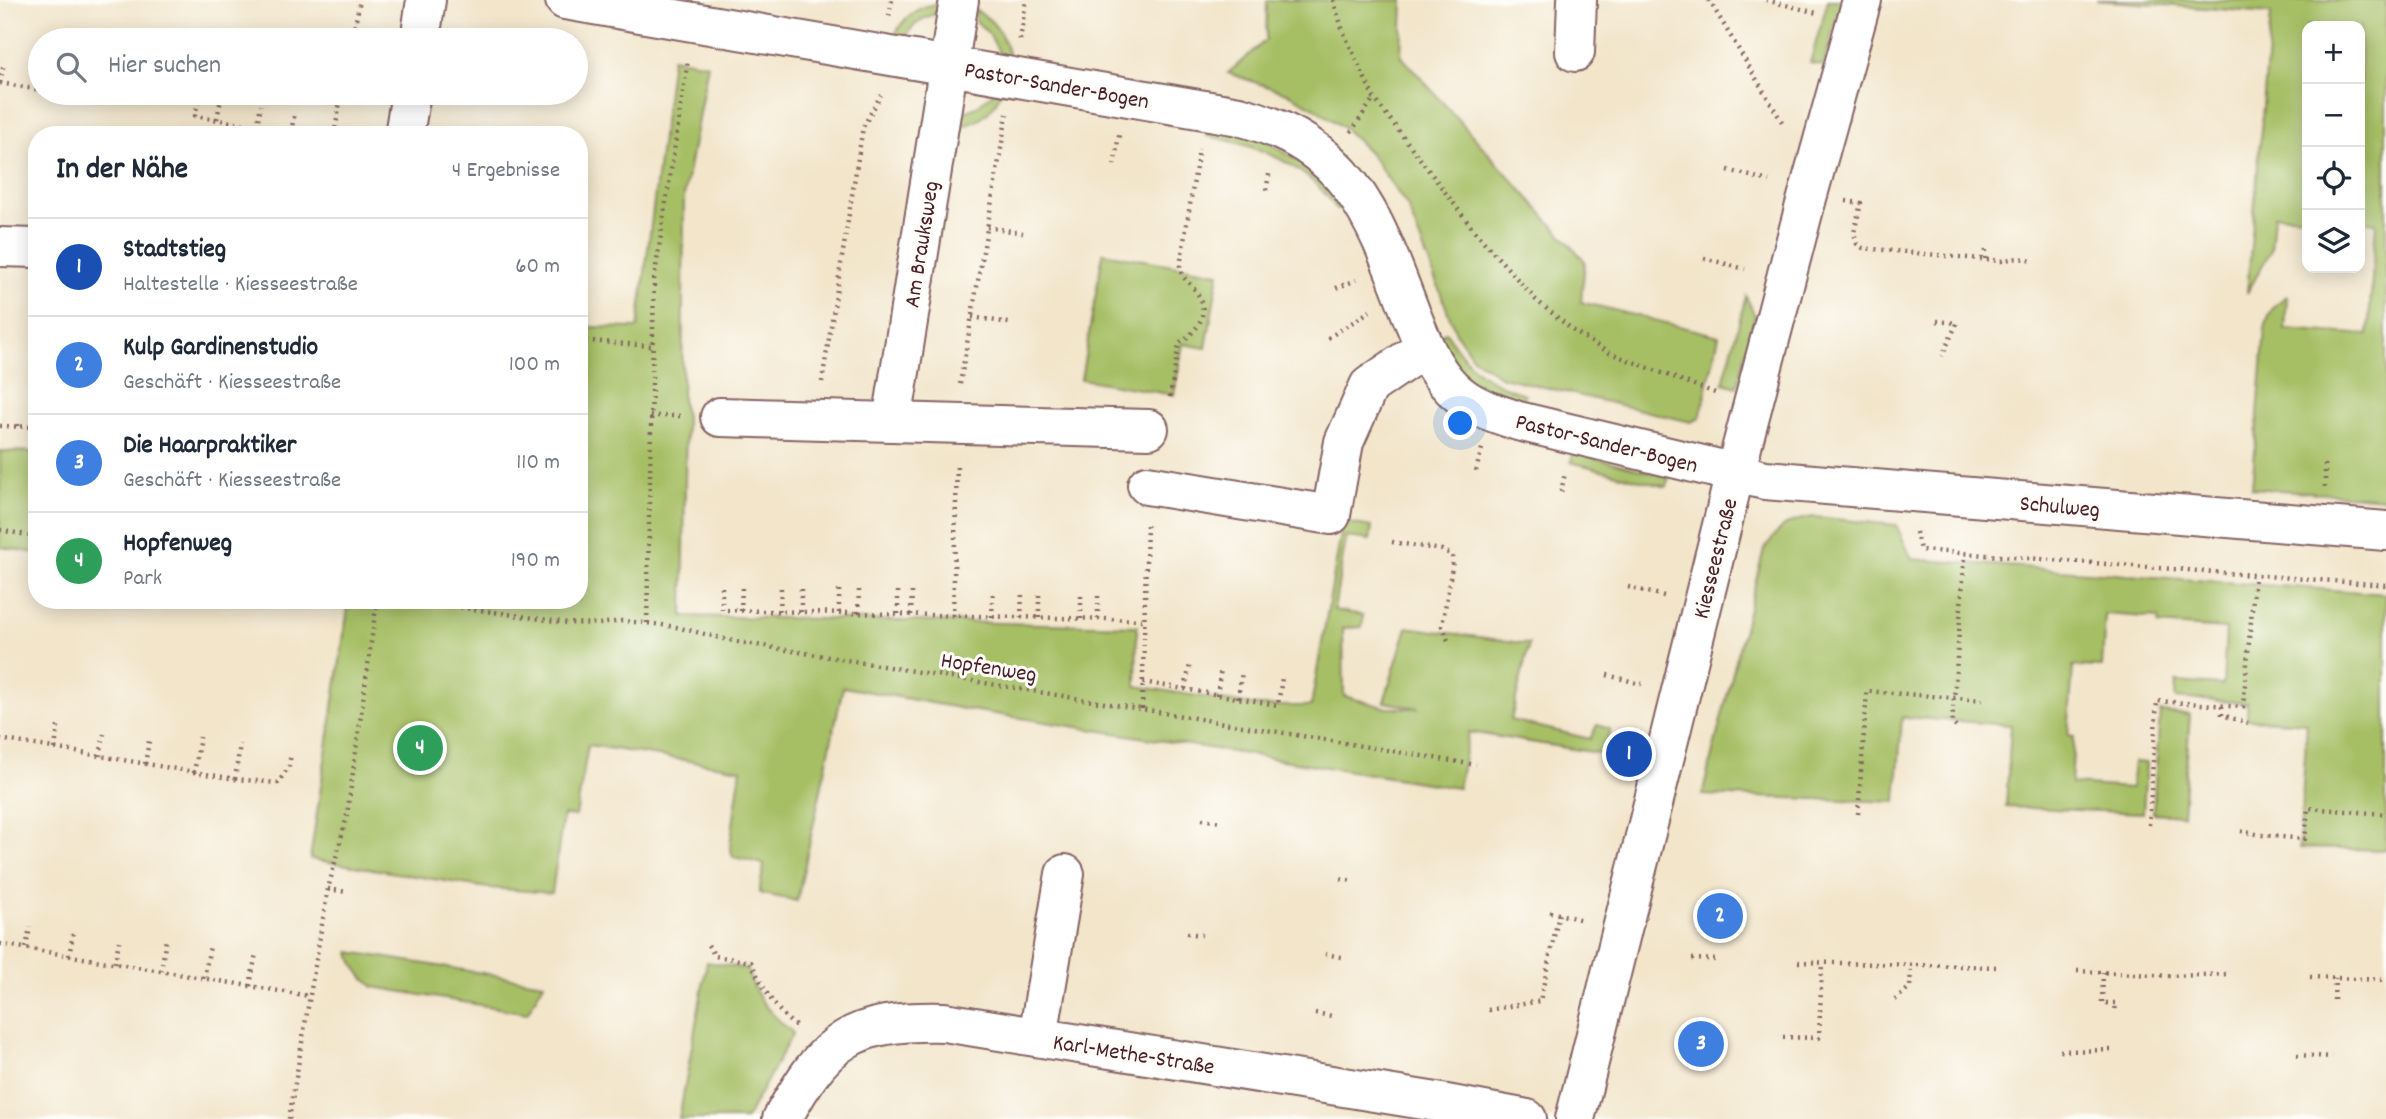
<!DOCTYPE html>
<html lang="de">
<meta charset="utf-8">
<style>
body{margin:0;font-family:Dekko,sans-serif;background:#f6f6f7;color:#1f2937}
.controls{position:absolute;right:21px;top:21px;display:grid;overflow:hidden;border-radius:14px;box-shadow:0 4px 18px #0003}
.controls button{width:63px;height:63px;display:grid;place-items:center;padding:0;border:0;border-bottom:2px solid #e0e1e3;background:#fff;color:#1f2937;font:35px sans-serif}
.you{position:absolute;left:1461px;top:424px;width:24px;height:24px;margin:-18px;border:5px solid #fff;border-radius:50%;background:#1a73e8;box-shadow:0 0 0 10px #1a73e833}
.badge{display:grid;place-items:center;width:46px;height:46px;border-radius:50%;background:#b5179e;color:#fff;font-size:23px;font-weight:700}
.pin{position:absolute;translate:-50% -50%;border:4px solid #fff;box-shadow:0 2px 7px #0006}
.list{margin:0;padding:0;list-style:none}
h2{display:flex;justify-content:space-between;align-items:center;height:91px;margin:0;padding:0 28px;font-size:30px}
h2 small{font-size:23px;font-weight:400;color:#747a83}
.list li{display:grid;grid-template-columns:46px 1fr auto;gap:21px;align-items:center;box-sizing:border-box;height:98px;padding:0 28px;border-top:2px solid #e0e1e3}
.list b{display:block;font-size:26px;white-space:nowrap}
.list p{margin:0;font-size:23px;white-space:nowrap;color:#747a83}
.list em{font-size:23px;font-style:normal;color:#747a83}
.icon{flex:none;width:38px;height:38px;fill:none;stroke:currentColor;stroke-width:2;stroke-linecap:round;stroke-linejoin:round}
.map{position:relative;flex:none;width:2386px;height:1119px;overflow:hidden}
.search{position:absolute;background:#fff;box-shadow:0 4px 18px #0003;left:28px;top:28px;width:560px;height:77px;display:flex;align-items:center;gap:18px;box-sizing:border-box;padding:0 24px;border-radius:38px;color:#747a83;font-size:26px}
.panel{position:absolute;background:#fff;box-shadow:0 4px 18px #0003;left:28px;top:126px;width:560px;height:483px;border-radius:28px}
.map>svg:first-child{display:block}
.green{fill:#a6bf65;stroke:#786f48;stroke-width:2}
.lines{fill:none;stroke-linecap:round;stroke-linejoin:round}
.minor-casing{stroke:#856463;stroke-width:42}
.path{stroke:#856463;stroke-width:4.5;stroke-dasharray:2 5;stroke-linecap:butt}
.minor{stroke:#fff;stroke-width:38}
.labels{text-anchor:middle;stroke-width:6;stroke-linejoin:round;paint-order:stroke}
.street-label{font-size:23px;fill:#4a1f2b;stroke:#fdfcf7}
</style>
<div class="map">
<svg width="2386" height="1119" viewBox="0 0 2386 1119">
<rect width="100%" height="100%" fill="#fdfcf7"/>
<filter id="ink" filterUnits="userSpaceOnUse"><feTurbulence type="fractalNoise" baseFrequency=".0143" numOctaves="2"/><feDisplacementMap in="SourceGraphic" scale="14" xChannelSelector="R" yChannelSelector="G"/><feConvolveMatrix kernelMatrix="1 2 1 2 8 2 1 2 1" color-interpolation-filters="sRGB"/></filter>
<filter id="wash" filterUnits="userSpaceOnUse"><feTurbulence type="fractalNoise" baseFrequency=".00686" numOctaves="4" result="noise"/><feDisplacementMap in="SourceGraphic" scale="28" xChannelSelector="R" yChannelSelector="G"/><feGaussianBlur stdDeviation="1.57" result="paint"/><feColorMatrix in="noise" values="0 0 0 0 0 0 0 0 0 0 0 0 0 0 0 0 0 1.4 0 .05"/><feComposite in="paint" operator="in"/></filter>
<g filter="url(#wash)">
<rect width="100%" height="100%" fill="#f2e5ca"/>
<!-- green -->
<g class="green">
<polygon points="1267,0 1403,0 1401,56 1585,261 1581,302 1719,336 1700,418 1691,422 1502,377 1473,358 1456,333 1407,206 1369,152 1344,128 1313,107 1287,93 1228,73 1266,40"/>
<polygon points="1828,0 1841,0 1841,2 1823,66 1810,63"/>
<path d="M2096 0H2386V498L2252 488 2265 329C2268 313 2273 305 2287 296L2285 329 2368 335 2376 223 2360 221V26H2307V217L2274 215 2271 250 2247 293 2271 13Z"/>
<path d="M941 3 936 14C919 18 912 27 903 40L893 39C903 17 916 6 941 3Z"/>
<path d="M974 10C995 19 1005 37 1009 58L1000 54 990 35 975 20Z"/>
<polygon points="672,58 708,64 684,196 682,403 686,416 683,616 1137,626 1136,686 1259,706 1311,706 1343,522 1372,527 1370,540 1346,537 1334,610 1363,615 1362,627 1343,628 1344,696 1387,708 1419,708 1384,702 1407,627 1529,644 1511,720 1590,739 1597,725 1610,729 1604,754 1469,732 1458,788 964,709 843,687 797,901 759,893 764,864 733,857 730,846 741,769 588,745 576,816 563,815 552,893 488,888 310,859 348,608 312,600 579,600 579,502 588,327 638,328"/>
<path d="M1001 91C994 112 976 127 954 126L955 120 961 114 976 107 994 92Z"/>
<path d="M1208 126 1265 140 1308 167 1346 206 1337 210C1308 164 1257 145 1206 136Z"/>
<polygon points="1103,253 1219,273 1206,348 1183,344 1174,395 1081,379"/>
<polygon points="1746,296 1755,316 1737,387 1723,383"/>
<path d="M1446 332C1468 367 1485 383 1525 394L1523 404 1498 398 1467 378 1436 336Z"/>
<polygon points="0,451 37,452 37,553 0,547"/>
<polygon points="1573,452 1669,477 1666,487 1571,462"/>
<path d="M1814 517 1896 525 1912 559 2386 594V850L2299 848 2307 723 2247 719V703L2175 698 2176 682 2223 685 2226 629 2158 624 2159 618 2105 614 2102 667 2073 666 2068 735 2074 736 2071 784 2131 788 2134 762 2146 763 2143 813 2006 807 2011 725 1902 717 1896 802 1702 795 1764 549C1782 526 1785 521 1814 517Z"/>
<polygon points="2160,712 2190,715 2183,815 2153,813"/>
<path d="M350 952 544 983 527 1013 374 987C362 977 353 968 350 952Z"/>
<path d="M707 962 747 969C756 1000 769 1012 793 1033L746 1119H679Z"/>
</g>
</g>
<g filter="url(#ink)">
<g class="lines">
<!-- minor casing -->
<g class="minor-casing">
<g id="minor">
<path d="M565 0 1239 116C1350 145 1374 216 1411 314 1423 343 1434 375 1460 395 1476 408 1498 414 1518 421L1765 480 2386 531"/>
<polyline points="959,0 892,422 1149,429"/>
<polyline points="420,40 426,0"/>
<polyline points="1575,52 1577,0"/>
<polyline points="404,135 411,93"/>
<polyline points="0,247 37,248"/>
<polyline points="720,417 892,422"/>
<polyline points="1147,485 1331,515 1344,442 1369,386 1424,348"/>
<polyline points="1038,1037 1065,874"/>
<path d="M782 1119C826 1039 852 1020 944 1022L1430 1101 1527 1119"/>
<polyline points="1575,1119 1735,473 1804,209 1862,0"/>
</g>
</g>
<!-- path -->
<g class="path">
<polyline points="1333,0 1343,31 1374,98 1476,233 1536,300 1574,331 1607,352 1715,393"/>
<polyline points="1709,0 1784,125"/>
<polyline points="1766,0 1817,13"/>
<polyline points="889,16 892,0"/>
<polyline points="352,40 360,0"/>
<polyline points="1020,40 1026,0"/>
<polyline points="0,83 40,90"/>
<polyline points="0,83 4,63"/>
<polyline points="37,89 40,71"/>
<polyline points="57,93 100,100 101,93"/>
<polyline points="199,94 195,116 309,135"/>
<polyline points="217,119 221,99"/>
<polyline points="257,126 261,105"/>
<polyline points="291,132 295,112"/>
<polyline points="1351,132 1374,98"/>
<polyline points="334,135 342,93"/>
<polyline points="1114,165 1119,135"/>
<polyline points="1728,170 1769,181"/>
<polyline points="1266,190 1270,170"/>
<path d="M1846 201 1861 203 1854 233 1857 244 1863 248 2001 261C2013 258 2024 256 2034 263"/>
<polyline points="987,227 1023,233"/>
<polyline points="1704,258 1745,269"/>
<polyline points="1985,259 1986,250"/>
<polyline points="1336,288 1356,280"/>
<polyline points="972,317 1009,323"/>
<polyline points="1937,321 1957,323 1942,356"/>
<polyline points="1328,338 1370,311"/>
<polyline points="579,340 651,346"/>
<polyline points="822,382 863,127 881,95"/>
<polyline points="960,384 1007,114"/>
<path d="M1170 397 1179 343C1200 330 1211 311 1195 290 1188 281 1181 278 1180 266L1199 149"/>
<polyline points="650,416 681,416"/>
<polyline points="0,426 37,427"/>
<polyline points="18,426 18,419"/>
<polyline points="1476,471 1482,448"/>
<polyline points="2325,487 2325,459"/>
<polyline points="1561,492 1565,473"/>
<polyline points="0,530 37,537"/>
<polyline points="1916,532 1920,550 2386,585"/>
<polyline points="1392,542 1442,550 1452,555 1453,561 1442,626 1449,643"/>
<polyline points="722,587 722,610 1144,620"/>
<polyline points="1628,587 1664,596"/>
<polyline points="412,600 568,623 599,624 622,621 647,623 676,627 733,641 1476,765"/>
<polyline points="741,611 742,587"/>
<polyline points="780,611 781,588"/>
<polyline points="801,612 801,588"/>
<polyline points="839,613 839,589"/>
<polyline points="858,613 859,590"/>
<polyline points="898,614 898,591"/>
<polyline points="911,615 912,591"/>
<polyline points="953,616 957,463"/>
<polyline points="992,617 993,592"/>
<polyline points="1021,618 1022,593"/>
<polyline points="1039,618 1039,593"/>
<polyline points="1081,619 1081,594"/>
<polyline points="1098,619 1098,594"/>
<polyline points="647,623 654,280 688,60"/>
<polyline points="1607,675 1642,684"/>
<polyline points="1143,682 1278,705 1282,678"/>
<polyline points="1185,689 1190,664"/>
<polyline points="1217,695 1221,669"/>
<polyline points="1238,698 1242,672"/>
<polyline points="2222,706 2222,715 2248,723"/>
<polyline points="1142,709 1147,525"/>
<polyline points="1956,727 1952,723 1965,554"/>
<polyline points="0,739 235,779 278,783 289,766 291,753"/>
<polyline points="55,749 58,726"/>
<polyline points="100,756 104,734"/>
<polyline points="145,764 149,741"/>
<polyline points="194,773 200,737"/>
<polyline points="235,779 240,744"/>
<polyline points="1858,814 1867,691 1982,700"/>
<polyline points="1202,819 1221,822"/>
<polyline points="2149,825 2157,701 2243,707 2255,576"/>
<polyline points="2241,831 2261,835 2305,839 2308,808 2386,814"/>
<polyline points="1341,879 1354,881"/>
<polyline points="328,889 347,892"/>
<polyline points="1550,912 1583,920"/>
<polyline points="1187,933 1202,935"/>
<polyline points="0,944 309,996"/>
<path d="M708 945 715 956 751 962C763 988 775 1011 798 1028"/>
<polyline points="26,948 30,927"/>
<polyline points="1325,954 1341,957"/>
<polyline points="69,956 73,934"/>
<polyline points="1692,959 1719,960"/>
<polyline points="1798,962 1999,967"/>
<polyline points="115,963 119,941"/>
<polyline points="161,971 166,939"/>
<polyline points="2077,971 2171,976 2229,974"/>
<polyline points="2103,972 2102,1003 2116,1003 2115,1012"/>
<polyline points="2310,977 2386,980"/>
<polyline points="204,978 210,946"/>
<polyline points="250,986 256,953"/>
<polyline points="1895,1000 1910,987 1911,967"/>
<polyline points="2334,1000 2335,978"/>
<polyline points="1488,1010 1540,1001 1559,914"/>
<polyline points="1315,1013 1332,1016"/>
<polyline points="1783,1037 1819,1038 1822,963"/>
<polyline points="2060,1051 2114,1050"/>
<polyline points="2297,1055 2332,1057"/>
<polyline points="289,1119 328,889 347,815 377,600"/>
</g>
<!-- minor -->
<use href="#minor" class="minor"/>
</g>
</g>
<g class="labels">
<!-- street labels -->
<g class="street-label">
<text transform="translate(1057 84) rotate(10)" y="8">Pastor-Sander-Bogen</text>
<text transform="translate(920 244) rotate(-81)" y="8">Am Brauksweg</text>
<text transform="translate(1607 442) rotate(14)" y="8">Pastor-Sander-Bogen</text>
<text transform="translate(2060 505) rotate(5)" y="8">Schulweg</text>
<text transform="translate(1714 558) rotate(-76)" y="8">Kiesseestraße</text>
<text transform="translate(989 666) rotate(9)" y="8">Hopfenweg</text>
<text transform="translate(1134 1053) rotate(9)" y="8">Karl-Methe-Straße</text>
</g>
</g>
</svg>
<div class="controls">
<button>+</button>
<button>−</button>
<button><svg class="icon" aria-label="locate" viewBox="0 0 24 24"><circle cx="12" cy="12" r="6"/><path d="M12 2v4M12 18v4M2 12h4M18 12h4"/></svg></button>
<button><svg class="icon" aria-label="layers" viewBox="0 0 24 24"><path d="M12 4l9 5-9 5-9-5zM3 14l9 5 9-5"/></svg></button>
</div>
<div class="you"></div>
<div class="pin badge" style="left:1629px;top:754px;background:#1a4fb4">1</div>
<div class="pin badge" style="left:1720px;top:916px;background:#3f7fe0">2</div>
<div class="pin badge" style="left:1701px;top:1044px;background:#3f7fe0">3</div>
<div class="pin badge" style="left:420px;top:748px;background:#2e9e5b">4</div>
<div class="search"><svg class="icon" aria-label="search" viewBox="0 0 24 24"><circle cx="10" cy="10" r="6"/><path d="M15 15l6 6"/></svg>Hier suchen</div>
<section class="panel">
<h2>In der Nähe<small>4 Ergebnisse</small></h2>
<ul class="list">
<li><span class="badge" style="background:#1a4fb4">1</span><div><b>Stadtstieg</b><p>Haltestelle · Kiesseestraße</p></div><em>60 m</em></li>
<li><span class="badge" style="background:#3f7fe0">2</span><div><b>Kulp Gardinenstudio</b><p>Geschäft · Kiesseestraße</p></div><em>100 m</em></li>
<li><span class="badge" style="background:#3f7fe0">3</span><div><b>Die Haarpraktiker</b><p>Geschäft · Kiesseestraße</p></div><em>110 m</em></li>
<li><span class="badge" style="background:#2e9e5b">4</span><div><b>Hopfenweg</b><p>Park</p></div><em>190 m</em></li>
</ul>
</section>
</div>
